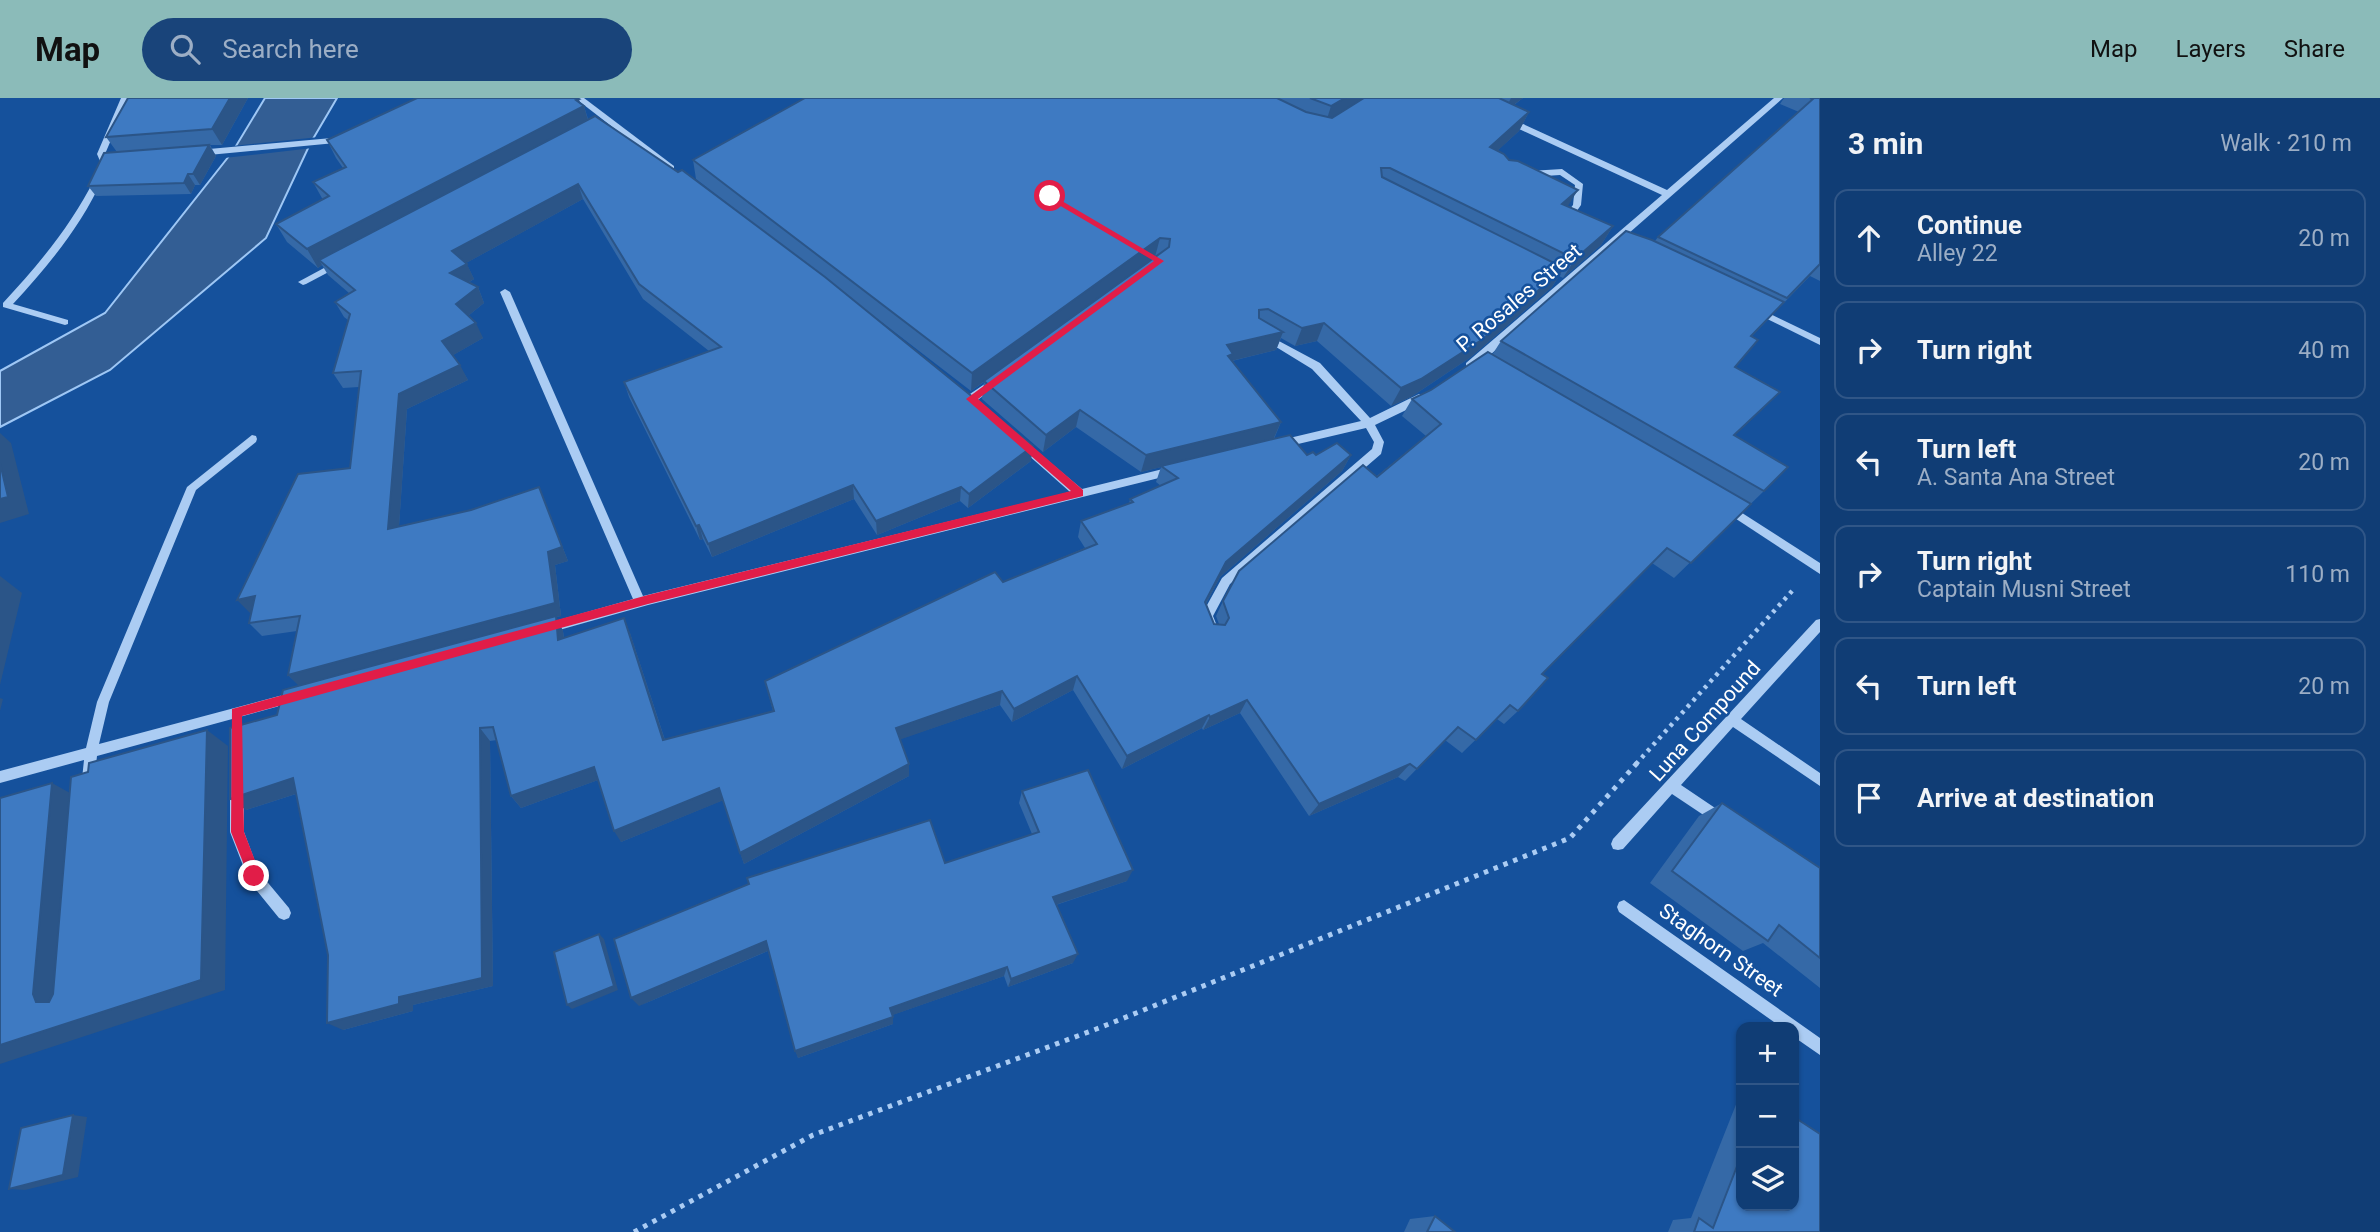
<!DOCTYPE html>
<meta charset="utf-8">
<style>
body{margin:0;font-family:Roboto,sans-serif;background:#19447a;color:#f1f3f6}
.controls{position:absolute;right:21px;bottom:21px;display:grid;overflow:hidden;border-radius:14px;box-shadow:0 2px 5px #0004}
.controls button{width:63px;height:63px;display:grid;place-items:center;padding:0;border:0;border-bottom:2px solid #305687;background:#103d75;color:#f1f3f6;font:35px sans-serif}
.stop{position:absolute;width:21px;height:21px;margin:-16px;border:5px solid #e11d48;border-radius:50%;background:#fff}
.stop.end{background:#e11d48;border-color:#fff;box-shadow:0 2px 7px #0008}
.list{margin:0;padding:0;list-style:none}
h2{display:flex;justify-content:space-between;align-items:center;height:91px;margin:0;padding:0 28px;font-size:30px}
h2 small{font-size:23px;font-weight:400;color:#9caec5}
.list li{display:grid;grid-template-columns:46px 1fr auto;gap:21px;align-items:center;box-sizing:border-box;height:98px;margin:0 14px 14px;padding:0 14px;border:2px solid #305687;border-radius:14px}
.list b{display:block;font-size:26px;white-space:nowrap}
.list p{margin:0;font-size:23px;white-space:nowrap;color:#9caec5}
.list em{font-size:23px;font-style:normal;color:#9caec5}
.icon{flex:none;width:38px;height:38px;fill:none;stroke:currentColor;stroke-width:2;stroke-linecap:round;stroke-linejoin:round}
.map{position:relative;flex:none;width:1820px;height:1134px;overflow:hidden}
header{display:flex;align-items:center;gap:42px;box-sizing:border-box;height:98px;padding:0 35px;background:#8bbbb9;color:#111}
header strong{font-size:33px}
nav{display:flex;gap:38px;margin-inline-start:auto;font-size:24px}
.search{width:490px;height:63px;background:#19447a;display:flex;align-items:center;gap:18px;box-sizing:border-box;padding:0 24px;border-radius:38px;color:#9caec5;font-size:26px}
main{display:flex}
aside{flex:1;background:#103d75}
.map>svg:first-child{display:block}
.water{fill:#335e94;stroke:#9ec7f5;stroke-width:2}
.pier{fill:#15519c}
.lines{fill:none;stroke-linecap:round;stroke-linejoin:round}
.path-far1{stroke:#abccf3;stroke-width:4.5;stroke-dasharray:3.5 5;stroke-linecap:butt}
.path{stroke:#abccf3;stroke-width:5;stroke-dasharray:4.5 6;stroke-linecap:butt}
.minor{fill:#abccf3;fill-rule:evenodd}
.wall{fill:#3569a7;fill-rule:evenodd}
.shaded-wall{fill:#2b5588}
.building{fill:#3e7ac2;stroke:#2b5588;stroke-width:2}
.route{fill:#e11d48}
.labels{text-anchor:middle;stroke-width:5;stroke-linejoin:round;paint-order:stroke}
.street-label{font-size:21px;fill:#fff;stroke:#15519c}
</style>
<header>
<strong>Map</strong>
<div class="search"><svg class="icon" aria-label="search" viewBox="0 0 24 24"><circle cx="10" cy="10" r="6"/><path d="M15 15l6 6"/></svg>Search here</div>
<nav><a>Map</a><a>Layers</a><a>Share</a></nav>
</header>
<main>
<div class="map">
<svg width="1820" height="1134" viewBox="0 0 1820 1134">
<rect width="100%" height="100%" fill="#15519c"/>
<!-- water -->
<polygon class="water" points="265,0 337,0 310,46 266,140 110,272 0,329 0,273 105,215 233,53"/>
<!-- pier -->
<polygon class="pier" points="319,39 313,50 224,60 232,48"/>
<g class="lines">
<!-- path-far1 -->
<polyline class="path-far1" points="1636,666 1793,492"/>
<!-- path -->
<polyline class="path" points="634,1134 813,1037 1099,930 1570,740 1638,664"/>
<!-- minor -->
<g class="minor">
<polygon points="121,0 129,0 105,56 106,58 117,58 121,61 117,64 100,63 97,56"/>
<polygon points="575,0 584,0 674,68 674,72 668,72"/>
<polygon points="1774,0 1783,0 1474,271 1466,271 1466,265 1662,97 1504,24 1504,20 1510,20 1667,92"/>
<polygon points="343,39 346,40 346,44 198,58 194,55 198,52"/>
<polygon points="1562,71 1583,86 1581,107 1574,117 1577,123 1572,126 1569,125 1565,117 1573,107 1575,87 1560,77 1530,79 1526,76 1530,73"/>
<path d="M99 77 103 80C81 128 49 167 13 206L68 222V226L65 227 3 209V205C39 166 71 128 95 80Z"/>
<polygon points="337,163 340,164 340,168 306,186 303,187 298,184"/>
<polygon points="505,191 510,194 643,498 1070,394 1018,348 1017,345 1022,341 1082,391 1175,368 1180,372 1175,376 648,507 545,536 541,535 539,531 541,527 633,501 500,194"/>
<polygon points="1758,210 1820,240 1820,247 1755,215 1755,211"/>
<polygon points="1266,236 1320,265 1370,320 1419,296 1427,296 1428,299 1427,302 1375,327 1384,344 1381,356 1230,486 1213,518 1217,528 1215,532 1207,532 1201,518 1222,480 1372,351 1374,344 1366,330 1281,350 1277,349 1276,346 1281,342 1361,323 1312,271 1263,241 1261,239"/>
<polygon points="995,279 999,280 999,286 975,304 967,304 967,298"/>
<polygon points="252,337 256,338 257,341 256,344 196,392 109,604 99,646 294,594 298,595 300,599 298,603 97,658 94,685 89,687 84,685 82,681 84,662 0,685 0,673 86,650 97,604 187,389"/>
<polygon points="1725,404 1820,465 1820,476 1721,411 1719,408"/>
<polygon points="1820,521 1820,534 1741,621 1820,675 1820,688 1733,629 1681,687 1727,718 1729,722 1727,726 1722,728 1717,726 1672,696 1623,751 1618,752 1613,751 1611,746 1613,741 1816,522"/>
<polygon points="237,683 242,685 244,689 244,734 259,774 289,810 291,815 289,820 284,822 279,820 249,783 230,734 230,689 232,685"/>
<polygon points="1624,802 1820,940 1820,957 1794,939 1794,929 1781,929 1619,814 1617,809 1619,804"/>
</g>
</g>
<!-- wall -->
<g class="wall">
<polygon points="128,0 248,0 222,47 210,47 216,58 200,87 195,87 191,96 96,98 88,88 117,54 106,39"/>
<path d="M805 0H1523L1514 7 1529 14 1519 33 1498 52 1509 62 1568 108 1613 128 1601 147 1563 180 1559 178 1552 189 1471 259 1411 299 1391 308 1317 243 1295 248 1281 240 1276 252 1232 263 1281 324 1274 341 1307 357H1351L1342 373 1220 479 1206 506 1214 526H1219L1216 518 1223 503 1426 338 1402 318 1412 301 1431 292 1492 257 1501 243 1655 143 1658 139 1799 14 1780 6 1784 0H1820V183L1810 178 1752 238 1735 269 1780 294 1735 337 1764 393 1674 480 1652 465 1542 576 1518 613 1504 626 1497 621 1462 655 1445 642 1405 683 1398 679 1309 718 1240 615 1203 632 1202 630 1122 671 1073 592 1012 624 1000 607 900 641 909 666V678L744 766 723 702 621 744 598 682 521 710 511 698 497 642 490 643 493 888 413 907V913L343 932 296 696 246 712 277 617 300 588 288 577 297 533 262 538 249 525 252 514 250 515 350 370 359 289 343 290 333 275 348 222 344 219 335 204 349 195 328 177 322 167 318 170 287 144 276 126 323 102 313 84 343 70 336 60 327 42 580 5 584 8 588 21 753 125 696 81 693 62ZM583 101 643 201 709 253 624 284 629 299 700 442 703 441 712 459 854 401 877 437 960 403 968 410 1031 363 862 209 971 293 984 284 982 301 1043 354 1076 329 1141 374 1161 369 1156 384 1161 388 1130 401 1129 406 1081 423 1078 439 1085 450 765 583 773 613 665 642 630 535 564 540 563 533 556 519 561 518 555 467 568 463 545 404 539 389 471 412 399 428 407 311 468 282 453 257 483 240 468 218 484 205 478 189 468 185 474 181 466 165Z"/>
<polygon points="1022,693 1127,783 1056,807 1073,865 1008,889 1004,878 892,917 893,926 798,960 768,853 639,908 945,765 1032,736 1019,705"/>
<polygon points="1722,705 1820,770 1820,890 1763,845 1743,853 1650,785 1699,718"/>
<polygon points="1741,1003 1741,1108 1820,1134 1668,1134 1673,1122 1691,1120 1737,1004"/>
<polygon points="1435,1118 1455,1134 1404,1134 1410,1121"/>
</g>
<!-- shaded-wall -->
<g class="shaded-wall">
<polygon points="230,0 248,0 222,47 212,31"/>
<polygon points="1345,0 1367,0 1325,27 1331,8"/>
<polygon points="1511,0 1523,0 1504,14"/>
<polygon points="579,1 581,9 584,8 589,26 319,162 322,167 318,170 307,151"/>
<polygon points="1529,14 1519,33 1481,68 1490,49"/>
<polygon points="209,47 216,58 200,87 193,76"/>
<polygon points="188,76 195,87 191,96 184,85"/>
<polygon points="578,86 583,101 459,169 452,153"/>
<polygon points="1578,92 1566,111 1562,106"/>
<polygon points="1613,128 1601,147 1563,180 1575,161"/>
<polygon points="1160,140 1155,159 971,293 972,275"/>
<polygon points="467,166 474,181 457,191 450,175"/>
<polygon points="1564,170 1552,189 1471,259 1411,299 1391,308 1401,290"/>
<polygon points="478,189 484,205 463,222 456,206"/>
<polygon points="476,225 483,240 450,259 442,243"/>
<polygon points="1324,225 1317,243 1295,248 1302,230"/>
<polygon points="1283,234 1276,252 1231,263 1227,274 1227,247"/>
<polygon points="460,267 468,282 407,311 398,444 388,431 399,296"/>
<polygon points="1780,294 1761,313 1716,355 1734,337"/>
<polygon points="1080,312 1076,329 1043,354 1046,337"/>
<polygon points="1281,324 1273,342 1141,374 1146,357"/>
<polygon points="0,335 11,345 29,416 0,425"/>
<polygon points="1033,348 1031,363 968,410 969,396"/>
<polygon points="1351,357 1342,373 1220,479 1199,519 1226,464"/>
<polygon points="853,387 854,401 712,459 708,446"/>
<polygon points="539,389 545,404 568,463 555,467 561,518 556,519 563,533 566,556 300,589 288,577"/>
<polygon points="961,389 960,403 877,437 876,423"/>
<polygon points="699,427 703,441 700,442 696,428"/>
<polygon points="0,478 22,495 0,587"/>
<polygon points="255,498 268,511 250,515 237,502"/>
<polygon points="624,520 630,535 669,655 663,642"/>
<polygon points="1077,578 1073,592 1012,624 1014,611"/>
<polygon points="1002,593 1000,607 896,643 896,630"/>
<polygon points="0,600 3,601 0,613"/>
<polygon points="1247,602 1240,615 1203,632 1210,619"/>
<polygon points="1209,617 1202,630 1122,671 1127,658"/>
<polygon points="480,630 490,643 493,888 413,907 413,913 343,932 327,925 399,899"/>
<polygon points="207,632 228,648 225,892 0,966 0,947 201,882"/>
<polygon points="909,666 909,678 744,766 740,755"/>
<polygon points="1410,666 1398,679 1309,718 1319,706"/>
<polygon points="594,669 601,681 521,710 511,698"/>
<polygon points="293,680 308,692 246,712 230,701"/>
<polygon points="52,685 79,700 63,906 36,904 33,896"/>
<polygon points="719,690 724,702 621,744 614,733"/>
<polygon points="1133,772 1127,783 1049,809 1053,799"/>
<polygon points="599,836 604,841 618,892 572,911 567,907"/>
<polygon points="766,843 770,852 639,908 631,900"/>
<polygon points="1078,856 1073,865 1008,889 1011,881"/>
<polygon points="1007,869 1004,878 890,918 890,910"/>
<polygon points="893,919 893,926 798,960 795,953"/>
<polygon points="73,1017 87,1019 78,1079 25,1092 9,1091"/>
</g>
<!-- building -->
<g class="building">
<polygon points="128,0 230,0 212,31 106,39"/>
<polygon points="417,0 577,0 579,1 576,2 584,8 307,151 276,126 329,98 313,84 346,69 327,42"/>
<polygon points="805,0 1277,0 1306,14 1332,20 1364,0 1499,0 1529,14 1490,49 1504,56 1509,62 1518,63 1578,92 1562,106 1613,128 1575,161 1390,70 1381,70 1382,79 1564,170 1483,241 1421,281 1401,290 1324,225 1302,230 1268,211 1259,212 1259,220 1283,234 1227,247 1233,256 1228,258 1281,324 1146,357 1080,312 1046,337 984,283 1169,149 1170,141 1160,140 972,275 693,62"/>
<polygon points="1310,0 1345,0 1331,8"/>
<polygon points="1810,0 1820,0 1820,166 1787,200 1658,139 1813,1"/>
<polygon points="595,18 678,74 682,72 825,179 1033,348 969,396 961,389 876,423 853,387 708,446 699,427 696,428 624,284 721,249 639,186 578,86 452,153 467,166 450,175 478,189 456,206 476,225 442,243 460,267 399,296 388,431 471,412 539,389 562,449 548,454 555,505 288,577 300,518 249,525 255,498 237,502 298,376 350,370 361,273 333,275 350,216 335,204 355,192 319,162"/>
<polygon points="209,47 193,76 188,76 184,85 88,88 104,55"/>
<polygon points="1626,133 1652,142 1784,204 1751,238 1758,242 1735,269 1780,294 1734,337 1788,369 1764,393 1501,243"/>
<polygon points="1488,254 1751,406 1691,465 1667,450 1542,576 1548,580 1518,613 1510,607 1476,642 1458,629 1417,671 1410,666 1319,706 1247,602 1210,619 1209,617 1127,658 1077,578 1014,611 1002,593 896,630 909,666 740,755 719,690 614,733 594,669 511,698 493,629 480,630 482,880 399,899 399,906 327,925 328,857 293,680 230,701 230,630 277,617 283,592 556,518 558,542 624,520 663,642 774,613 765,583 995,474 1003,484 1097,446 1081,423 1133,404 1130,401 1178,380 1161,368 1290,337 1307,357 1313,354 1316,357 1337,345 1351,357 1226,464 1205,504 1214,526 1225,527 1229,520 1223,503 1239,473 1363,367 1377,379 1441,326 1412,301 1431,292"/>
<polygon points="0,365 8,399 0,401"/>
<polygon points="207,632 201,882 0,947 0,700 52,685 33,896 36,904 49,904 53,896 71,679 88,674 89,665"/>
<polygon points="1088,672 1133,772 1053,799 1078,856 1011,881 1007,869 890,910 893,919 795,953 766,843 631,900 614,841 749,786 747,780 930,722 945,765 1039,734 1022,693"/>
<polygon points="1722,705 1820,770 1820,860 1779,827 1768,843 1672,773"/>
<polygon points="599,836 614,888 567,907 554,854"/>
<polygon points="73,1017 63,1077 9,1091 21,1030"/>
<polygon points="1794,1019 1820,1036 1820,1134 1694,1134 1699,1120 1713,1130 1741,1058 1741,1108 1794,1108"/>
<polygon points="1435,1118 1455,1134 1427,1134"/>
</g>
<!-- route -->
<polygon class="route" points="1050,96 1164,163 978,301 1083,392 1083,398 648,506 242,618 244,734 261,778 259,782 250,782 231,734 232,611 648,497 1071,393 966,301 1154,163 1047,100"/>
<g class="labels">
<!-- street labels -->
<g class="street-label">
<text transform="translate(1519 200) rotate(-40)" y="7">P. Rosales Street</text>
<text transform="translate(1705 623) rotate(-48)" y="7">Luna Compound</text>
<text transform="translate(1721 852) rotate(35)" y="7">Staghorn Street</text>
</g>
</g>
</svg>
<div class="controls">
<button>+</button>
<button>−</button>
<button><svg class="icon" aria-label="layers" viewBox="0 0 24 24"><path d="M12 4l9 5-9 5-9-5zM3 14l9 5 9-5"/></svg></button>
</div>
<div class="stop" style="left:1050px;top:98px"></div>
<div class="stop end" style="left:254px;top:778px"></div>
</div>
<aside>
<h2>3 min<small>Walk · 210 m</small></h2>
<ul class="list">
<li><svg class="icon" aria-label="ahead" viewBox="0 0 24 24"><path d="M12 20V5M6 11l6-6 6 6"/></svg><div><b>Continue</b><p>Alley 22</p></div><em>20 m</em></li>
<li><svg class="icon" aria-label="right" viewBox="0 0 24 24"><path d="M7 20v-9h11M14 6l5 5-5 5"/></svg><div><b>Turn right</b></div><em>40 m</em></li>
<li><svg class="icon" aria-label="left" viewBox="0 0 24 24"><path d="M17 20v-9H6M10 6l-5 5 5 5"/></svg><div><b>Turn left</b><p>A. Santa Ana Street</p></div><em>20 m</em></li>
<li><svg class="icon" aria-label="right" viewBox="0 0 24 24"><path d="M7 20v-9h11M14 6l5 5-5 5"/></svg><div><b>Turn right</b><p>Captain Musni Street</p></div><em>110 m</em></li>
<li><svg class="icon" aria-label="left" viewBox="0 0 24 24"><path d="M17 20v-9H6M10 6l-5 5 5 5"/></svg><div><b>Turn left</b></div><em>20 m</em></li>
<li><svg class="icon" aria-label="arrive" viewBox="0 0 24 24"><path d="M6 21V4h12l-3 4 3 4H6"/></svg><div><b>Arrive at destination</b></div></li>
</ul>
</aside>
</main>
